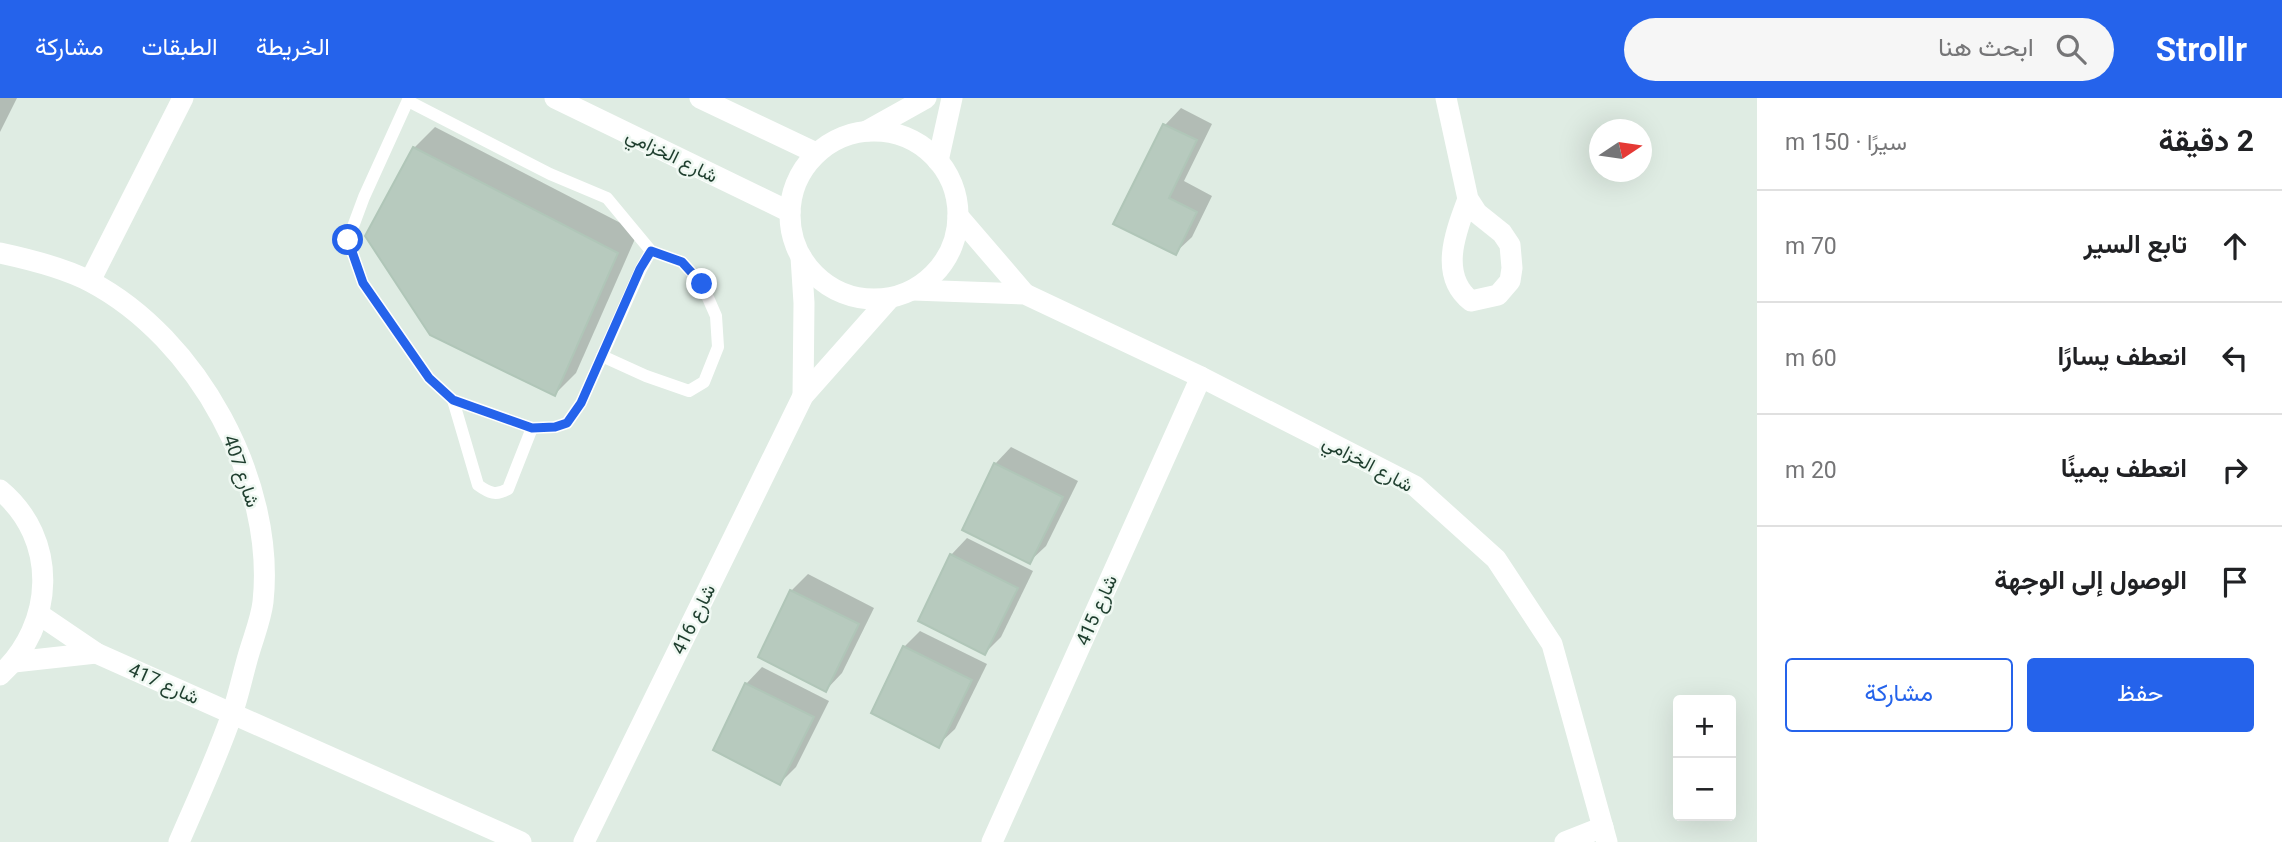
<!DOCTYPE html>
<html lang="ar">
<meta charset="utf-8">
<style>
body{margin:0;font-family:Roboto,Vazirmatn,sans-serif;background:#f6f6f6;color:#202124;direction:rtl}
.controls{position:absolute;right:21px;bottom:21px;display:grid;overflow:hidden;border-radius:7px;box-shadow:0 7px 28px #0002}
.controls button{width:63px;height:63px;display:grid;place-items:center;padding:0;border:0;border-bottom:2px solid #e0e0e0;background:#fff;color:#202124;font:35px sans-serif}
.compass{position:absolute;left:1589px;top:21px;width:63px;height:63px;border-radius:50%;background:#fff;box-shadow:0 7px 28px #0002;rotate:77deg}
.stop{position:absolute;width:21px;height:21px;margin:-16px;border:5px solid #2563eb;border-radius:50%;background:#fff}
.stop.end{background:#2563eb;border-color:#fff;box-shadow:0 2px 7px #0008}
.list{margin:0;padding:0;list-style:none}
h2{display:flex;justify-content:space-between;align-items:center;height:91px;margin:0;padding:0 28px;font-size:30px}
h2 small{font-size:23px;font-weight:400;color:#757577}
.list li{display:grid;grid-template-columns:46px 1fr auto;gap:21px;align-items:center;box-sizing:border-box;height:112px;padding:0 28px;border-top:2px solid #e0e0e0}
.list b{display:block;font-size:26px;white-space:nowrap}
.list em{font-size:23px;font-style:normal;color:#757577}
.actions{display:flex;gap:14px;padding:21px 28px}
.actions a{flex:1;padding:16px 0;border:2px solid #2563eb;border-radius:7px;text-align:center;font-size:24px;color:#2563eb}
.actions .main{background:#2563eb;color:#fff}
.icon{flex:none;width:38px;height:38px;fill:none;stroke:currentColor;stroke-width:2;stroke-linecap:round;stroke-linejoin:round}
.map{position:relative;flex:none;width:1757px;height:744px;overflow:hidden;direction:ltr}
header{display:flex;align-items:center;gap:42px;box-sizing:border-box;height:98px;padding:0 35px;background:#2563eb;color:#fff}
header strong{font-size:33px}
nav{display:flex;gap:38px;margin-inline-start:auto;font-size:24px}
.search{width:490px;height:63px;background:#f6f6f6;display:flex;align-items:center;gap:18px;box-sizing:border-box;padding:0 24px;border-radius:38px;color:#757577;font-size:26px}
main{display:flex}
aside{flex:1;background:#fff}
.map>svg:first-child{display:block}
.shadow{fill:#0003}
.building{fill:#b7cabe;stroke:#b0c6b8;stroke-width:2}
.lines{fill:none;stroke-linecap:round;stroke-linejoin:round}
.service{stroke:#fff;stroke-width:12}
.minor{stroke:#fff;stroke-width:21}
.route{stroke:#2563eb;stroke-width:9}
.labels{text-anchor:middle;stroke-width:5;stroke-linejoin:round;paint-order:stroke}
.street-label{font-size:19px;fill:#1e3e2e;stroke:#eff8f2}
</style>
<header>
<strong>Strollr</strong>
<div class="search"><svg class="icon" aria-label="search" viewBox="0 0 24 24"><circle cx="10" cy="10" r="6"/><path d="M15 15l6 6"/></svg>ابحث هنا</div>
<nav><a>الخريطة</a><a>الطبقات</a><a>مشاركة</a></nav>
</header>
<main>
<aside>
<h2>2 دقيقة<small>سيرًا · 150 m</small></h2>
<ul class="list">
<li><svg class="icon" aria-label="ahead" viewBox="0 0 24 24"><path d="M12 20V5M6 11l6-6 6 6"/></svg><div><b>تابع السير</b></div><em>70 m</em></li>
<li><svg class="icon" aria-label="left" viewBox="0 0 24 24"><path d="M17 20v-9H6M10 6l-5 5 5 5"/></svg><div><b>انعطف يسارًا</b></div><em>60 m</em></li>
<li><svg class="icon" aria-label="right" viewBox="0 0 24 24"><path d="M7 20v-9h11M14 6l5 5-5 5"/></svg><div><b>انعطف يمينًا</b></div><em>20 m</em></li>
<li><svg class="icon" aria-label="arrive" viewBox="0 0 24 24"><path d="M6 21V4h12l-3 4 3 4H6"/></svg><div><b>الوصول إلى الوجهة</b></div></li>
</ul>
<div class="actions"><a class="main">حفظ</a><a>مشاركة</a></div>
</aside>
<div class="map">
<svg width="1757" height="744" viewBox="0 0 1757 744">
<rect width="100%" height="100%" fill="#dfece3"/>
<!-- shadow -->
<g class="shadow">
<polygon points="0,0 17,0 0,34"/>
<polygon points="1181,10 1212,26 1184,83 1212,98 1192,139 1175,155 1116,126 1165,27"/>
<polygon points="435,29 638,134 576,275 555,296 414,50"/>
<polygon points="1011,349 1078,383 1046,448 1029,464 964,431 995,366"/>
<polygon points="967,440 1033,473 1001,539 985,555 951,457"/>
<polygon points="808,476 874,510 842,575 826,592 760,559 791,493"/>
<polygon points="920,533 987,566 955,631 938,647 904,549"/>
<polygon points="762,569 829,603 796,669 780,685 746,586"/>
</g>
<!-- building -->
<g class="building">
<polygon points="1163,26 1197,42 1169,100 1197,114 1176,157 1113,126"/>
<polygon points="413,49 618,155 555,298 430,237 365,138"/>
<polygon points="994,365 1063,399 1030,466 962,432"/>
<polygon points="950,456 1018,490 985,557 918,523"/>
<polygon points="790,492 859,526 826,594 758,559"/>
<polygon points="903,548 972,582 939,650 871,615"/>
<polygon points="745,585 814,619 780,687 713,652"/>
</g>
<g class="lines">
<!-- service -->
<g class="service">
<polyline points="409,0 364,99 348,142 363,185 429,280 453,302 532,330 555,329 567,325 581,305 641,171 651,153"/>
<polyline points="408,3 550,76 607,100 651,153 682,164 702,186 716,218 718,249 704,284 689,293 646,278 602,258"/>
<path d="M453 302 478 387C489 395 496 398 508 391L532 330"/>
</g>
<!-- minor -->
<g class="minor">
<polyline points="555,0 790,114"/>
<polyline points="700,0 816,55"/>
<path d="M1446 0 1468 101 1477 115 1502 135 1510 147 1512 170 1510 183 1498 197 1471 203C1438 177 1456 133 1468 101"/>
<polyline points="867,33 926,0"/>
<circle cx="874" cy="117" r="84"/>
<polyline points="938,63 952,0"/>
<polyline points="958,118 1025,196"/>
<path d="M0 155C28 161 65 170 91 184 197 240 276 383 263 504 261 521 254 538 249 555 243 575 239 596 232 616 217 660 197 702 179 744"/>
<polyline points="801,159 804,205 803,298"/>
<polyline points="90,183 183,0"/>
<polyline points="913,192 1025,196 1201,279 1415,388 1496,461 1552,546 1607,744"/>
<path d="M0 392C59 441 55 527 0 577"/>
<polyline points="40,517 96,555 521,744"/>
<polyline points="14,564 96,555"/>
<polyline points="584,744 803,298 889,201"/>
<polyline points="992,744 1201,279"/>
<polyline points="1565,744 1603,729"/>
</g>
</g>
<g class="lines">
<!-- route -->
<polyline class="route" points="348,142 363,185 429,280 453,302 532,330 555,329 567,325 581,305 640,171 651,153 682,164 702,186"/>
</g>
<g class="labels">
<!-- street labels -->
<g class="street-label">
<text transform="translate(672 57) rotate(26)" y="7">شارع الخزامي</text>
<text transform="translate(1368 365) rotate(28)" y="7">شارع الخزامي</text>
<text transform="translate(242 373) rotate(71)" y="7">شارع 407</text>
<text transform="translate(1096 512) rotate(-66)" y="7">شارع 415</text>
<text transform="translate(693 521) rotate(-64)" y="7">شارع 416</text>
<text transform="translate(164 585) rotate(24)" y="7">شارع 417</text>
</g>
</g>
</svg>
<div class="controls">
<button>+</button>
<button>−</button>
</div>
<svg class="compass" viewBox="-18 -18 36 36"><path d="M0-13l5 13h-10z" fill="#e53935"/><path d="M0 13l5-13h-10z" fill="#757577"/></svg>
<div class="stop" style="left:348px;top:142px"></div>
<div class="stop end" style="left:702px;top:186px"></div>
</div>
</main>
